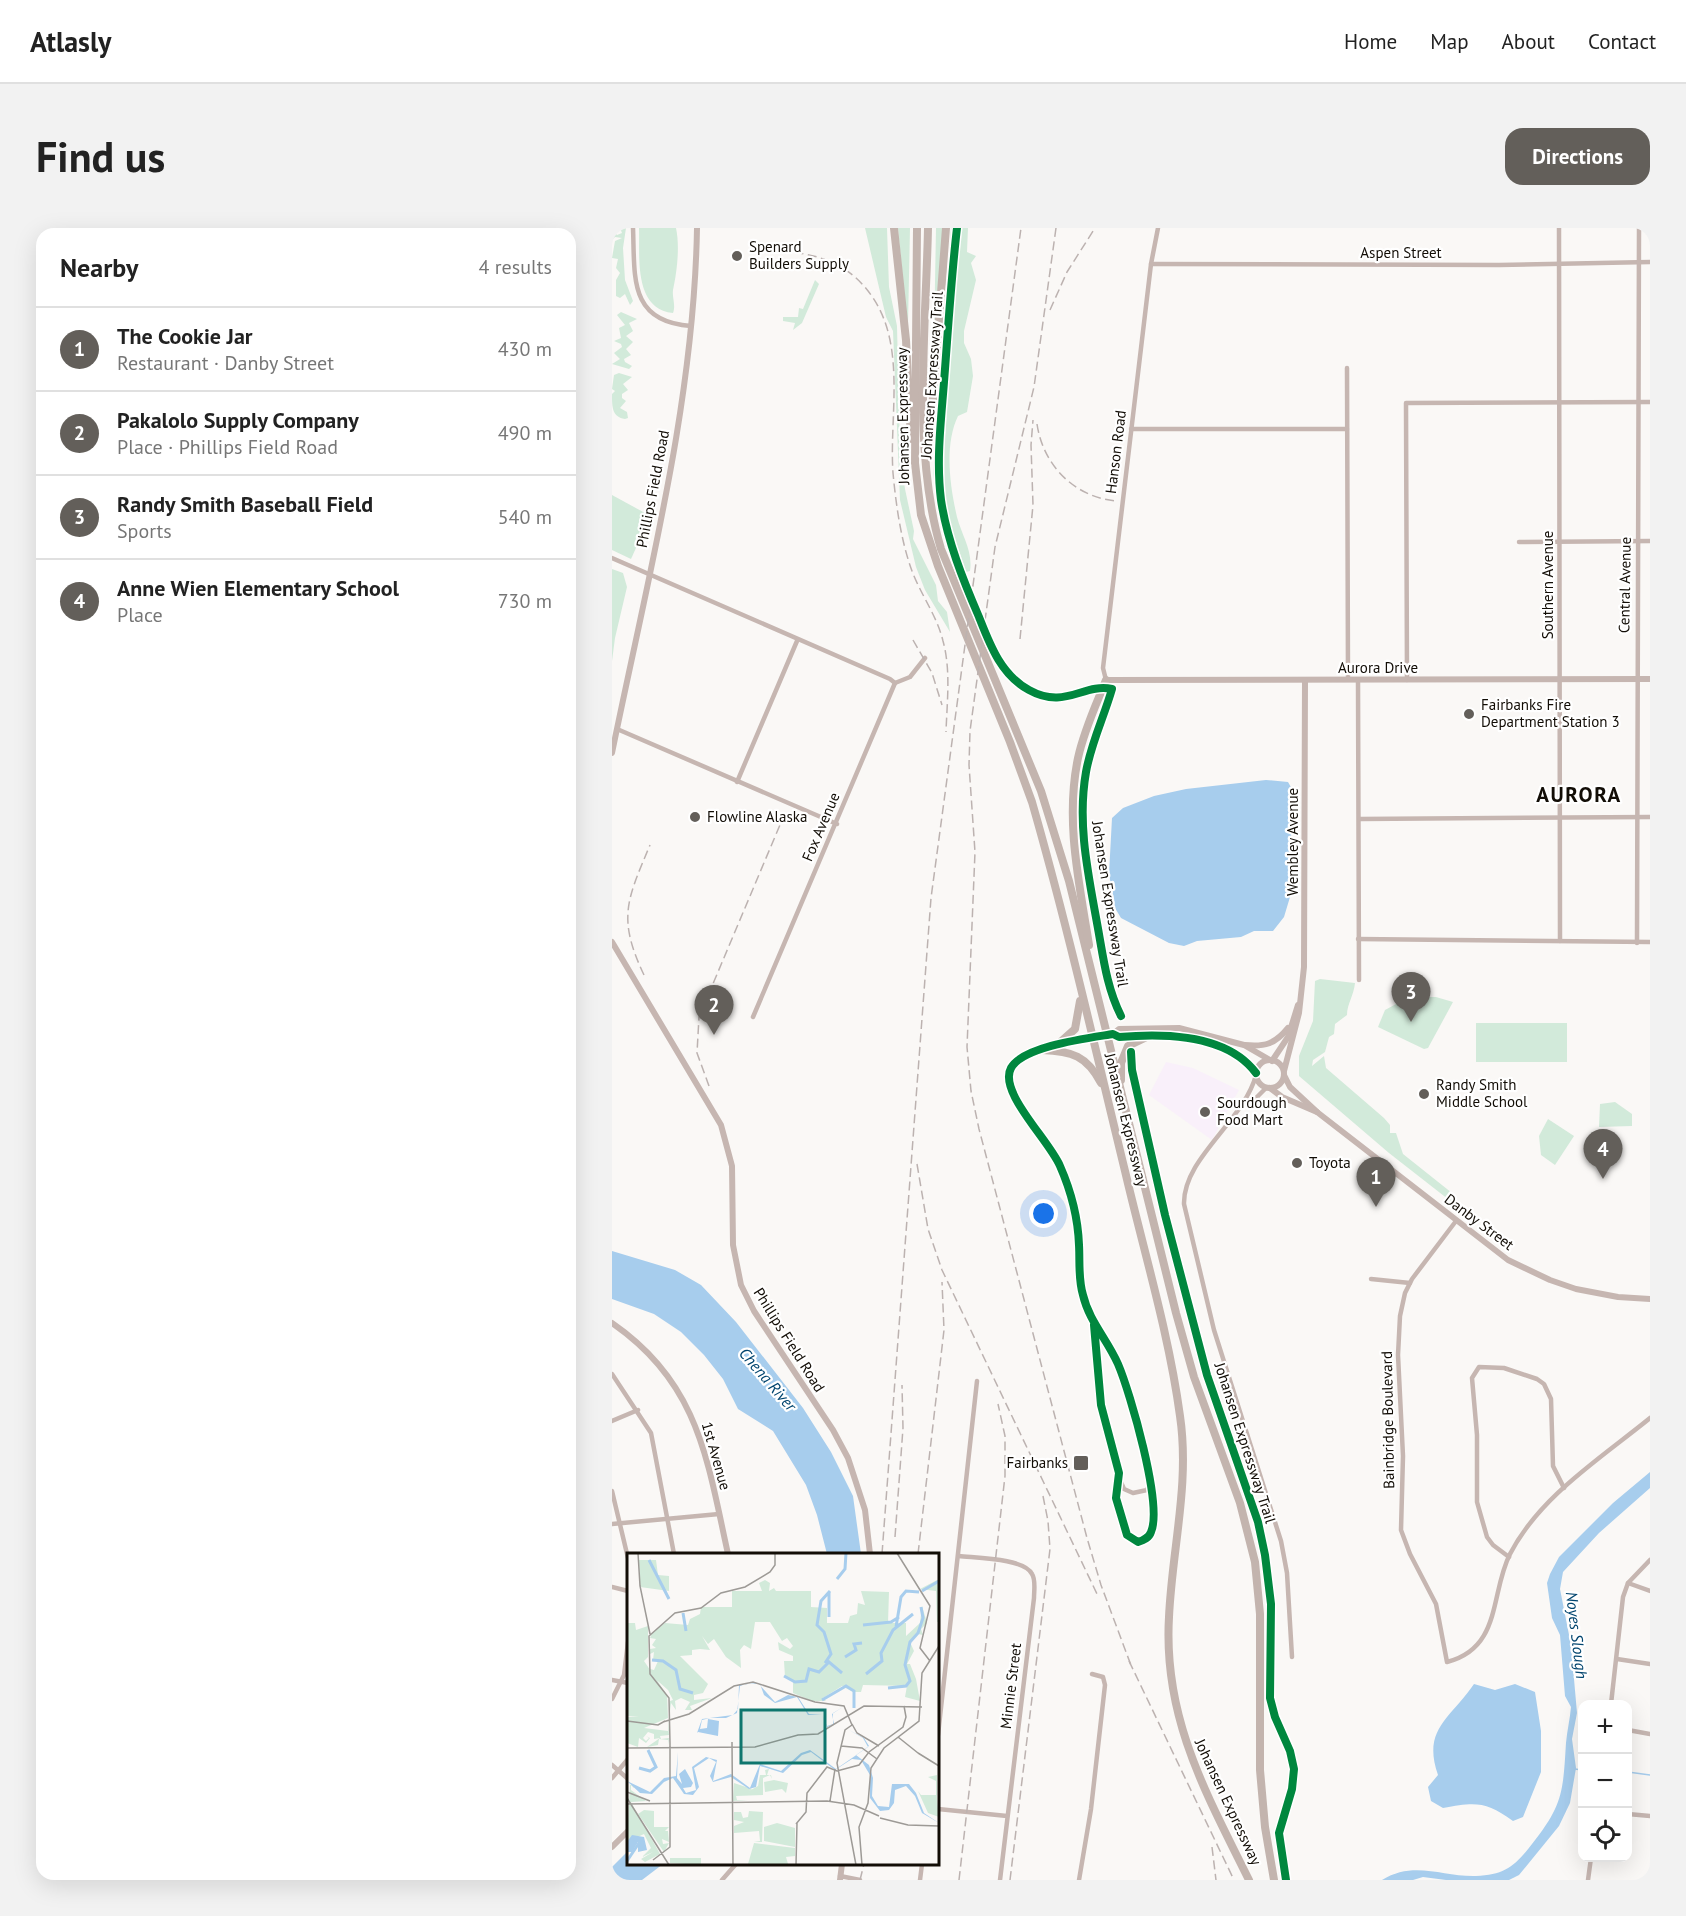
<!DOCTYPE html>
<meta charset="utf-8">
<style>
body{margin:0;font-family:"PT Sans",sans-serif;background:#f2f2f2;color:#222}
.controls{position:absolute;right:18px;bottom:18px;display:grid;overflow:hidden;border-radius:12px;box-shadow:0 6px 24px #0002}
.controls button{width:54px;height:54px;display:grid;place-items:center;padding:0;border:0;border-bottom:2px solid #e0e0e0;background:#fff;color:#222;font:30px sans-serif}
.you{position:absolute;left:432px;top:986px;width:21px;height:21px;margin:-15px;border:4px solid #fff;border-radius:50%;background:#1a73e8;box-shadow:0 0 0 9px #1a73e833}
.badge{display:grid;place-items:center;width:39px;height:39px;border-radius:50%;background:#635f5a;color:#fff;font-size:20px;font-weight:700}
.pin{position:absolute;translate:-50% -50px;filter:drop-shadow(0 2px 3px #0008)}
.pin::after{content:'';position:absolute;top:32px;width:21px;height:18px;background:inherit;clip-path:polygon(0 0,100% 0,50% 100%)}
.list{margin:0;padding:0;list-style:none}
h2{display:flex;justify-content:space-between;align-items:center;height:78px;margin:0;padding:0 24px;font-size:26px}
h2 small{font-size:20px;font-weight:400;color:#767676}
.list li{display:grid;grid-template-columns:39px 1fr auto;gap:18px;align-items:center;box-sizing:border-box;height:84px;padding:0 24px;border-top:2px solid #e0e0e0}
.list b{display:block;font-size:22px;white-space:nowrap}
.list p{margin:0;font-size:20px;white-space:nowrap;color:#767676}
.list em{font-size:20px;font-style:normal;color:#767676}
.icon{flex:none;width:33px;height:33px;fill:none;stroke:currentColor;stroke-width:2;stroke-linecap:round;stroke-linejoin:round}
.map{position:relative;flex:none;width:1038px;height:1652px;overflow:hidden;border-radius:18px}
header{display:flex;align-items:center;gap:36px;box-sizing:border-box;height:84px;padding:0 30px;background:#fff;border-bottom:2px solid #e0e0e0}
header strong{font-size:28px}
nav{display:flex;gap:33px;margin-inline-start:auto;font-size:21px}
.intro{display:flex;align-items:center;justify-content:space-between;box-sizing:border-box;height:144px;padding:0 36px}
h1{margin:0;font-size:42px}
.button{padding:15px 27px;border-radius:18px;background:#635f5a;color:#fff;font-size:21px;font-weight:700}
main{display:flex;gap:36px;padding:0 36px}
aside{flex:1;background:#fff;border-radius:18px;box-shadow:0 6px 24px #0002}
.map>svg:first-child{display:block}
.commercial{fill:#f9f0fa}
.green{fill:#d2eada}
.water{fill:#a7cded}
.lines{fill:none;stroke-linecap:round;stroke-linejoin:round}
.stream{stroke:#a7cded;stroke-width:1.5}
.minor{stroke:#c6b6b1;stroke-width:4.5}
.tertiary{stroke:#c6b6b1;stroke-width:6}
.trunk{stroke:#c3b4ae;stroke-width:8}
.rail{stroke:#bcb2b0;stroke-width:1.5;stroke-dasharray:9 4.5;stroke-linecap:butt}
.cycleway-casing{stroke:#fff;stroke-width:11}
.cycleway{stroke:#00873e;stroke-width:8}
.poi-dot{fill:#635f5a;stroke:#fff;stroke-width:2}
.labels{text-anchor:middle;stroke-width:4.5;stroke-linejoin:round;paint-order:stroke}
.poi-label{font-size:15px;fill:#120d06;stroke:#fff;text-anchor:start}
.street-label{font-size:15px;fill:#120d06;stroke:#fff}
.water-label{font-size:16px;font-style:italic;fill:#00446e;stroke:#fff}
.district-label{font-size:21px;font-weight:bold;letter-spacing:1.5px;fill:#120d06;stroke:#fff}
.inset-river{fill:none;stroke:#a7cded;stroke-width:3}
.inset-road{fill:none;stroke:#9d9a96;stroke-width:1.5}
.view{fill:#0f766e;fill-opacity:0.15;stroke:#0f766e;stroke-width:3}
.inset-edge{fill:none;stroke:#120d06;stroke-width:3}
</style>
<header>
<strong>Atlasly</strong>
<nav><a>Home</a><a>Map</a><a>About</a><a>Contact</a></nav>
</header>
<div class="intro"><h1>Find us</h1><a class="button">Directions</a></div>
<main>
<aside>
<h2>Nearby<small>4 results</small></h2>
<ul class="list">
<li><span class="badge">1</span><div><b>The Cookie Jar</b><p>Restaurant · Danby Street</p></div><em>430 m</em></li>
<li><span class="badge">2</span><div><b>Pakalolo Supply Company</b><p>Place · Phillips Field Road</p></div><em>490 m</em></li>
<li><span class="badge">3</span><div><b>Randy Smith Baseball Field</b><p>Sports</p></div><em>540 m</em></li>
<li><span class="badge">4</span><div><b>Anne Wien Elementary School</b><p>Place</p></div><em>730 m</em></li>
</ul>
</aside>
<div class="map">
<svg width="1038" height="1652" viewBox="0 0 1038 1652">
<rect width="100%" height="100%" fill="#faf8f6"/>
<!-- commercial -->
<polygon class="commercial" points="554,834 581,840 627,862 600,912 537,867"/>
<!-- green -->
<g class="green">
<polygon points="8,0 14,0 11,20 13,52 21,73 18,77 13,66 8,70 4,68 4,52 8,45 4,40 6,31 0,30 3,13 10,10 3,9 0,12 0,1 5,7 10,5"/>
<path d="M27 0H64C68 18 65 44 61 62 60 70 64 77 61 85 21 81 28 28 27 0Z"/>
<polygon points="253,0 275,0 277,59 285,98 288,223 293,261 302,303 301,311 324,357 326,373 335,384 338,404 313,362 304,339 288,272 281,103 274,89"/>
<polygon points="286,0 298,0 296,97 295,96"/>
<polygon points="324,0 333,0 322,109"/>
<polygon points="339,0 344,0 326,241 329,277 347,346 329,297 321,245"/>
<path d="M348 0H356L355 24 364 28 359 35 364 52 352 103V115L359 131 361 148 355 184 346 188C332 217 338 259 345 289 350 308 361 323 358 343L354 344 337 293 330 249Z"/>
<polygon points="203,52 207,56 190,95 181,102 183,95 171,93 171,89 186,89 187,80 191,81"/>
<polygon points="9,84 25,91 17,95 21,103 14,108 21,114 14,121 19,127 12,131 13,134 20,138 17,141 0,136 8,131 2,125 10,119 9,116 2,113 9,110 7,100 13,97 5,87"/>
<path d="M7 145 20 149 11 156 16 162 10 166V170L14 173 8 180 15 184 16 190 13 191C0 189 0 179 0 166L3 163 0 161 2 147Z"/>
<polygon points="0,267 33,285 28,311 19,331 0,322"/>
<polygon points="0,341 11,345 15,359 3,410 0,433"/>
<path d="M708 751 743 755C742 767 735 776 735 787L723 796 722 806 717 809 713 824 701 832 700 838 712 828 714 840 772 890 778 897V905H784L791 926 840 965 841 975 777 925 687 848V828L701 793 703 753Z"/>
<polygon points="797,769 824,769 841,774 816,820 812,821 766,799 773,782"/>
<rect x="864" y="795" width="91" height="39"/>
<polygon points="1003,874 1020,886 1020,898 987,899 988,876"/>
<polygon points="936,891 962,908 943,937 929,927 927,908"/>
</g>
<!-- water -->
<g class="water">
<polygon points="654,552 676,554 680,561 678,669 672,689 661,703 642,703 629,709 585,713 572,718 557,715 509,690 503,680 497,646 500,590 511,580 542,568 574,561"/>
<polygon points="0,1023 63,1042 89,1057 124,1094 191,1180 219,1224 241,1268 249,1326 215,1326 205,1287 194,1257 161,1203 126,1181 111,1151 92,1127 69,1104 42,1086 0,1071"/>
<path d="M1038 1244V1260L987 1305 951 1344 948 1361 959 1417 965 1485 960 1511 964 1540 958 1575 947 1598 907 1647 897 1652H834L811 1649 801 1652H770C802 1632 831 1649 864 1648 893 1647 903 1638 920 1616 951 1577 951 1564 954 1515 955 1503 958 1491 959 1479L953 1468 948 1407 940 1390 935 1355 938 1346 947 1329 1001 1275Z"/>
<path d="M862 1456 883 1462 903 1456 923 1464 929 1503V1544L911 1589 901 1593C874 1573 863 1574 831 1580L819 1573 816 1559 826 1547C810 1501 838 1491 862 1456Z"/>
<polygon points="16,1623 16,1636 51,1636 30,1652 0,1652 0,1639"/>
</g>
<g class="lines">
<!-- stream -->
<g class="stream">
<polyline points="963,1541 970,1542"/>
<polyline points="1016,1544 1038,1547"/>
</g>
<!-- minor -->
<g class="minor">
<path d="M21 0C23 48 16 94 79 98"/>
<polyline points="947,0 948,713"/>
<polyline points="539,36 887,37 1038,34"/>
<polyline points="735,140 736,451"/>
<polyline points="519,201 735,201"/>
<polyline points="907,314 1038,313"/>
<polyline points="0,330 278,451 283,455"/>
<polyline points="494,452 491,440 539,36 546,0"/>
<polyline points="746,452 747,752"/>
<polyline points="795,452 794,175 1038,174"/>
<polyline points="5,501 225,596"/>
<polyline points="125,554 185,413"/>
<polyline points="748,591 1038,589"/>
<polyline points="746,711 1038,714"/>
<polyline points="1025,715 1027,0"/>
<polyline points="141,789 283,455 298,449 313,430"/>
<polyline points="446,818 480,810"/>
<polyline points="432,821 406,831 399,840 397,858 401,868 438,918 453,950 464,987 471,1068 482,1097 499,1121 511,1151 542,1270 540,1302 535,1310 526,1314 515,1307 504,1270 507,1245 489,1177 482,1097"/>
<path d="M644 847C632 893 571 930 572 976L602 1102 669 1313 675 1345 680 1429"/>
<polyline points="632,876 638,876 654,860"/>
<path d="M844 993 800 1051 793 1065 788 1088 786 1127 791 1228 789 1302 798 1326 824 1376 835 1434C890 1420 878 1365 898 1326 928 1268 989 1230 1038 1190"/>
<polyline points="759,1051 798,1055"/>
<polyline points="0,1146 39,1205 62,1326"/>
<polyline points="0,1193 26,1182"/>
<polyline points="508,1252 512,1261 521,1265 535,1262 538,1255"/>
<polyline points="0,1263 16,1330"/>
<polyline points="0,1296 107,1286"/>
<path d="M347 1328C363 1330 412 1330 420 1346 424 1352 422 1362 422 1370L388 1652"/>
<polyline points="897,1329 881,1317 875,1309 865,1274 865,1207 860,1150 867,1139 892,1140 925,1151 932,1156 939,1171 941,1238 952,1260"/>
<polyline points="1016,1355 1038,1363"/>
<polyline points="0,1359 16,1363"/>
<polyline points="1005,1431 1038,1436"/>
<polyline points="0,1452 16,1455"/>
<polyline points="0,1471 12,1447 16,1414"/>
<polyline points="999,1476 1011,1369 1016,1355 1038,1332"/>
<polyline points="1016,1502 1038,1506"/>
<polyline points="326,1507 365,1153"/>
<polyline points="0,1537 16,1551"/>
<polyline points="0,1550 16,1531"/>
<polyline points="326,1581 395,1588"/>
<polyline points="1016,1586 1038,1588"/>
<polyline points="228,1648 248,1652"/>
<polyline points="110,1652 124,1636"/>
<polyline points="308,1652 310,1636"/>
<polyline points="467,1652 479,1581 493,1457 491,1449 480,1446"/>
<polyline points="976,1652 979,1630"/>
</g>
<!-- tertiary -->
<g class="tertiary">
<polyline points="494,452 1038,451"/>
<path d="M0 525C35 352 82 177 85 0"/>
<polyline points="0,714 109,897 120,938 121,1017 129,1057 142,1083 221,1202 236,1230 253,1282 258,1326"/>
<polyline points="501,806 507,801 567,800 632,817 658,832"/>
<path d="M480 810 501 806 507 809C552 805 615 806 644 845"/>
<path d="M633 817C653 819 663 816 676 800"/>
<circle cx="658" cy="846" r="14"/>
<polyline points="660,833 676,809 686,777"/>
<polyline points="672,843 687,785 692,739 693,452"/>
<polyline points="672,847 678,859 705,884 896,1032 938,1052 964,1061 1006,1069 1038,1071"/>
<polyline points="658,860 670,869 705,884"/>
<path d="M0 1095C87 1155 95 1231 116 1326"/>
<polyline points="0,1619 16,1603"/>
<polyline points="228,1652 230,1636"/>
</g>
<!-- trunk -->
<g class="trunk">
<polyline points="282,0 294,112 299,211"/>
<path d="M305 0 303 235 309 287 326 338 398 514 420 574C455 696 483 820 513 943 532 1024 557 1106 568 1188 578 1256 560 1321 557 1389 551 1490 594 1565 637 1652"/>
<path d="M316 0C314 101 300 224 329 321L429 563 457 653 564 1085 582 1149 628 1275 643 1334 648 1386V1542L653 1599 662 1652"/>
<polyline points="317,221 334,0"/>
<path d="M477 717C467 654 453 592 466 530 472 502 484 477 494 452"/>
<polyline points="443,819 463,801 468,773"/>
<path d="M430 822C460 823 475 828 489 855"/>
<polyline points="509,852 509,835 516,818 539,807"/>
</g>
<!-- rail -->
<g class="rail">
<polyline points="444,0 422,159 383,319 358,503 357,537 363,624 355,819 359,863 367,901 475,1310 489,1357 520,1440"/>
<path d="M142 23C188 22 231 27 259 67 295 117 277 188 281 245 284 277 289 313 300 343 309 367 325 388 331 413 339 442 335 474 334 504"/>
<polyline points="438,82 455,44 483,0"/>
<path d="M425 196C431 237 462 269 504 273"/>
<polyline points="408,411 421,277 419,217 421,192"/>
<polyline points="301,412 320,445 330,477"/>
<path d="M32 747C5 690 15 672 38 617"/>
<polyline points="97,858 85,825 87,789 173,585"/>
<polyline points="305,936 316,1001 330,1042 486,1368"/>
<polyline points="283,1309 291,1200 290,1157"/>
<polyline points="270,1326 319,670 409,0"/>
<polyline points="306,1326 332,1102 330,1054"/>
<polyline points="517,1433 622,1652"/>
<polyline points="600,1619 604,1652"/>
<polyline points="248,1652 252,1636"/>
<polyline points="347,1652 393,1248 393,1208 386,1176"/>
<polyline points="398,1652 438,1321 436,1293 431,1268"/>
</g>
<!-- cycleway casing -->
<g class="cycleway-casing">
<g id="cycleway">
<path d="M345 0C339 51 336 103 332 154 329 193 324 233 329 272 335 312 351 352 367 389 378 417 389 447 417 462 453 482 471 455 500 461 492 489 479 515 474 544 465 595 476 645 485 695 491 727 494 758 509 788"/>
<polyline points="519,824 520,842 553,987 595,1147 646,1294 653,1327 659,1376 658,1470 663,1489 678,1523 682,1541 680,1561 667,1605 674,1652"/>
<path d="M482 1097 489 1177 507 1245 504 1270 515 1307 526 1314C532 1312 537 1310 539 1304 551 1277 518 1164 506 1136 495 1111 477 1093 471 1067 466 1051 468 1034 467 1017 466 990 459 963 448 938 437 912 386 864 399 840 411 818 477 810 501 806L507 809C552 805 615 806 644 845"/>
</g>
</g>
<!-- cycleway -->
<use href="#cycleway" class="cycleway"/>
</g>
<!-- markers -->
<g class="poi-dot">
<circle cx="125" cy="28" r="6"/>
<circle cx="857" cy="486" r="6"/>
<circle cx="83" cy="589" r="6"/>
<circle cx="812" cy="866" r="6"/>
<circle cx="593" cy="884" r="6"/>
<circle cx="685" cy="935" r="6"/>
<rect x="461" y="1227" width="16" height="16" rx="3"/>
</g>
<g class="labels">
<!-- poi labels -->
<g class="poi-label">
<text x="137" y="24">Spenard<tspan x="137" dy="17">Builders Supply</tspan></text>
<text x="869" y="482">Fairbanks Fire<tspan x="869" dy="17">Department Station 3</tspan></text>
<text x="95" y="594">Flowline Alaska</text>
<text x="824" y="862">Randy Smith<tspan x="824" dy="17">Middle School</tspan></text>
<text x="605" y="880">Sourdough<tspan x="605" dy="17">Food Mart</tspan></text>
<text x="697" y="940">Toyota</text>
<text x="456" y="1240" text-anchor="end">Fairbanks</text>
</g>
<!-- street labels -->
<g class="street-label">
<text x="789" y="30">Aspen Street</text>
<text transform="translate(320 147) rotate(-86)" y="5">Johansen Expressway Trail</text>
<text transform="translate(291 188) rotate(-91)" y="5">Johansen Expressway</text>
<text transform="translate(504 224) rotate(-83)" y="5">Hanson Road</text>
<text transform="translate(41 261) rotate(-79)" y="5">Phillips Field Road</text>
<text transform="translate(936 357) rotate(-90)" y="5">Southern Avenue</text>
<text transform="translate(1013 357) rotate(-89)" y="5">Central Avenue</text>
<text x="766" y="445">Aurora Drive</text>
<text transform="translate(209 599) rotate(-67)" y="5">Fox Avenue</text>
<text transform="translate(681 614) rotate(-90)" y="5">Wembley Avenue</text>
<text transform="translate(498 676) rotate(81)" y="5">Johansen Expressway Trail</text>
<text transform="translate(514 892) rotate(76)" y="5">Johansen Expressway</text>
<text transform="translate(867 994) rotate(37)" y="5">Danby Street</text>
<text transform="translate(177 1112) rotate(58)" y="5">Phillips Field Road</text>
<text transform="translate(776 1192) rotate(-91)" y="5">Bainbridge Boulevard</text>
<text transform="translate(633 1215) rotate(72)" y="5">Johansen Expressway Trail</text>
<text transform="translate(104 1228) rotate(74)" y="5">1st Avenue</text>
<text transform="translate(399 1458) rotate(-83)" y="5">Minnie Street</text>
<text transform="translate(616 1574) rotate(65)" y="5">Johansen Expressway</text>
</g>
<!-- water labels -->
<g class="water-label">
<text transform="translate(156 1151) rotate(49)" y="6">Chena River</text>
<text transform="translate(965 1407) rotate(83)" y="6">Noyes Slough</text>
</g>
<!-- district labels -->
<g class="district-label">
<text x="967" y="574">AURORA</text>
</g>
</g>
<!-- overview -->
<g transform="translate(15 1325)">
<rect width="312" height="312" fill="#faf8f6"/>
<path d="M12 7H29L31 22 42 23V38L13 34ZM312 26V69H310L309 38 293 36ZM138 27 143 30 142 38 147 35 149 38H184V54L200 55V70H221L223 63 230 61 231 50 238 52 234 38 262 39 261 70H279V83L293 70 295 53 300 70 294 76 296 82 291 81 283 89 287 98 280 111H283L289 126 293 148 278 144 280 133 236 132 234 139H226L215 133 196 145 199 148H185L166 140V128L158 124 157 108H166V103L152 97 151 89 163 96 166 93 160 85 155 88 143 69H128L124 96 117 92 113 97 114 115 99 104 87 86 81 91 75 83 83 97 73 96 65 97V102L53 103 81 131 76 140 67 142V147L85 145 63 153 65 157H58L63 149 54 145 48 148 49 157 44 150 43 158V148L46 147 41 137 24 122 23 116 27 117 31 108 26 107 27 99 23 101V96L29 95 25 92 29 86 23 85 25 80 38 70 61 72 63 66 73 61 74 54H105V38H135L132 30ZM0 70H8L9 77 21 73V104L17 108 40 142 41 165 17 175 41 178V167L42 182 33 183 34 186 42 185 41 192V187L32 186 31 192 20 194 33 185 27 186V181L21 179 16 185 19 188 22 185 19 183 23 185 19 190 12 185 11 194 0 190V164L12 163H0ZM142 216 140 222H144L145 226 143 222 136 225V242L109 243 110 247H121L106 248 107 230 125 236 122 238 131 233 133 222H139L138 217ZM310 222V246L312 264 301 260 291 238 294 242H309V228L301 224ZM147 227 161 230 159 240 155 236 138 239 137 229ZM3 232H5L7 234V235L4 232V237L19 248 4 249 33 301 18 309 14 306 26 299 15 304 24 295 17 281 0 289ZM17 257 27 258V274H42L38 278H41L42 289 35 286 36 291 42 290 37 299 11 261ZM122 258 136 259 135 289H127L133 288 132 278 107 280V273L117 269 107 267V259H114L116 265 121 264ZM150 270 168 275V294L137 288V274ZM127 290 168 295V303L159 304 161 311H121ZM74 305V312L43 310V305Z" fill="#d2eada"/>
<path d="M131 130 148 149 161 142 171 144 182 161 195 162 200 173 206 171V160L216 154 222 177 237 185 242 193 229 202 242 212 246 225 245 243 251 253 262 254 265 231H282L289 240 297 260 312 270 295 260 288 243 279 233 268 237 267 250 262 257 253 258 243 245V222L234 207 225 206 208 217 184 199 175 202 156 220 133 213 129 234 122 236 104 224 86 229 83 223 89 209 82 205 67 215 72 234 66 242 57 241 46 225 37 229 25 241 13 240 0 228 23 239 37 225 49 223 51 199 70 180 75 166 106 162 111 156 112 132ZM119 131H133L137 142 148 150 170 144 181 162H195L200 174 207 171 205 161 216 154 222 177 236 185 241 194 209 216 183 197 174 200 154 218 133 211 123 235 104 221 86 228 90 207 79 204 65 214 69 237 59 240 56 235 64 234 66 230 58 216 52 221 55 231 50 225 51 199 71 179 91 183 92 168 81 166 80 175 73 176 75 167 83 165H99L110 160 113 133ZM5 282 17 284 20 297 11 299V289L5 299H0V289Z" fill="#a7cded" fill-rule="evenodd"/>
<path class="inset-river" d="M22 7 42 46M210 26 218 16 219 0M295 38 312 28M56 60 59 78M202 64V39M236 72 264 69 272 64M269 74 274 44 279 38 292 39M218 104 229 97 227 91 235 90M25 107 36 108 49 117 53 136 66 140M198 110 204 101 197 79 190 72 194 48 203 38M239 121 255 108 254 100 266 77 286 61M157 123 168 129 179 128 182 116 192 119 202 109 215 120M261 135 279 133 283 128 278 112 283 89 291 80 296 65 294 54M195 147 219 133 227 138V155M12 215 23 218 29 214 21 197M0 308 12 290"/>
<path class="inset-road" d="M11 0 13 33 23 81M270 0 303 53 293 95 303 108M0 168 31 172 38 168M36 169 62 161 107 133 126 129 188 149 217 153 225 172M225 171 230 180 252 193M225 172 218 177 210 210 229 312M271 184 291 200M105 189 106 312M214 193 235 195 250 206M0 195 128 194 171 182 191 181 237 153 295 154M291 200 312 213M0 239 23 248M0 245 42 312M203 248 208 216M0 251 200 248 227 252 252 263M253 265 281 272 312 273M169 271 179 259 180 240 200 214 210 218 232 212 242 199 276 174 279 164 277 153M26 307 43 294V190L42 145 23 121 22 83 48 60 74 55 94 40 118 34 143 19 148 12V0M169 312 170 270M235 312 232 274 241 250 244 215 257 195 292 168 295 120 312 93"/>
<path class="view" d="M114 157H198V210H114Z"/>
<rect width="312" height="312" class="inset-edge"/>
</g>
</svg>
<div class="controls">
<button>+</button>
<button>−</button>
<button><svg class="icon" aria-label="locate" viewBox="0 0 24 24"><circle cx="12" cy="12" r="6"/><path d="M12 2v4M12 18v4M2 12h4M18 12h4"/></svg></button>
</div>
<div class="you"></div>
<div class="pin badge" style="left:764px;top:979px">1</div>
<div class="pin badge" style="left:102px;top:807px">2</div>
<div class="pin badge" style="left:799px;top:794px">3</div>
<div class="pin badge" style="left:991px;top:951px">4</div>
</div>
</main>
